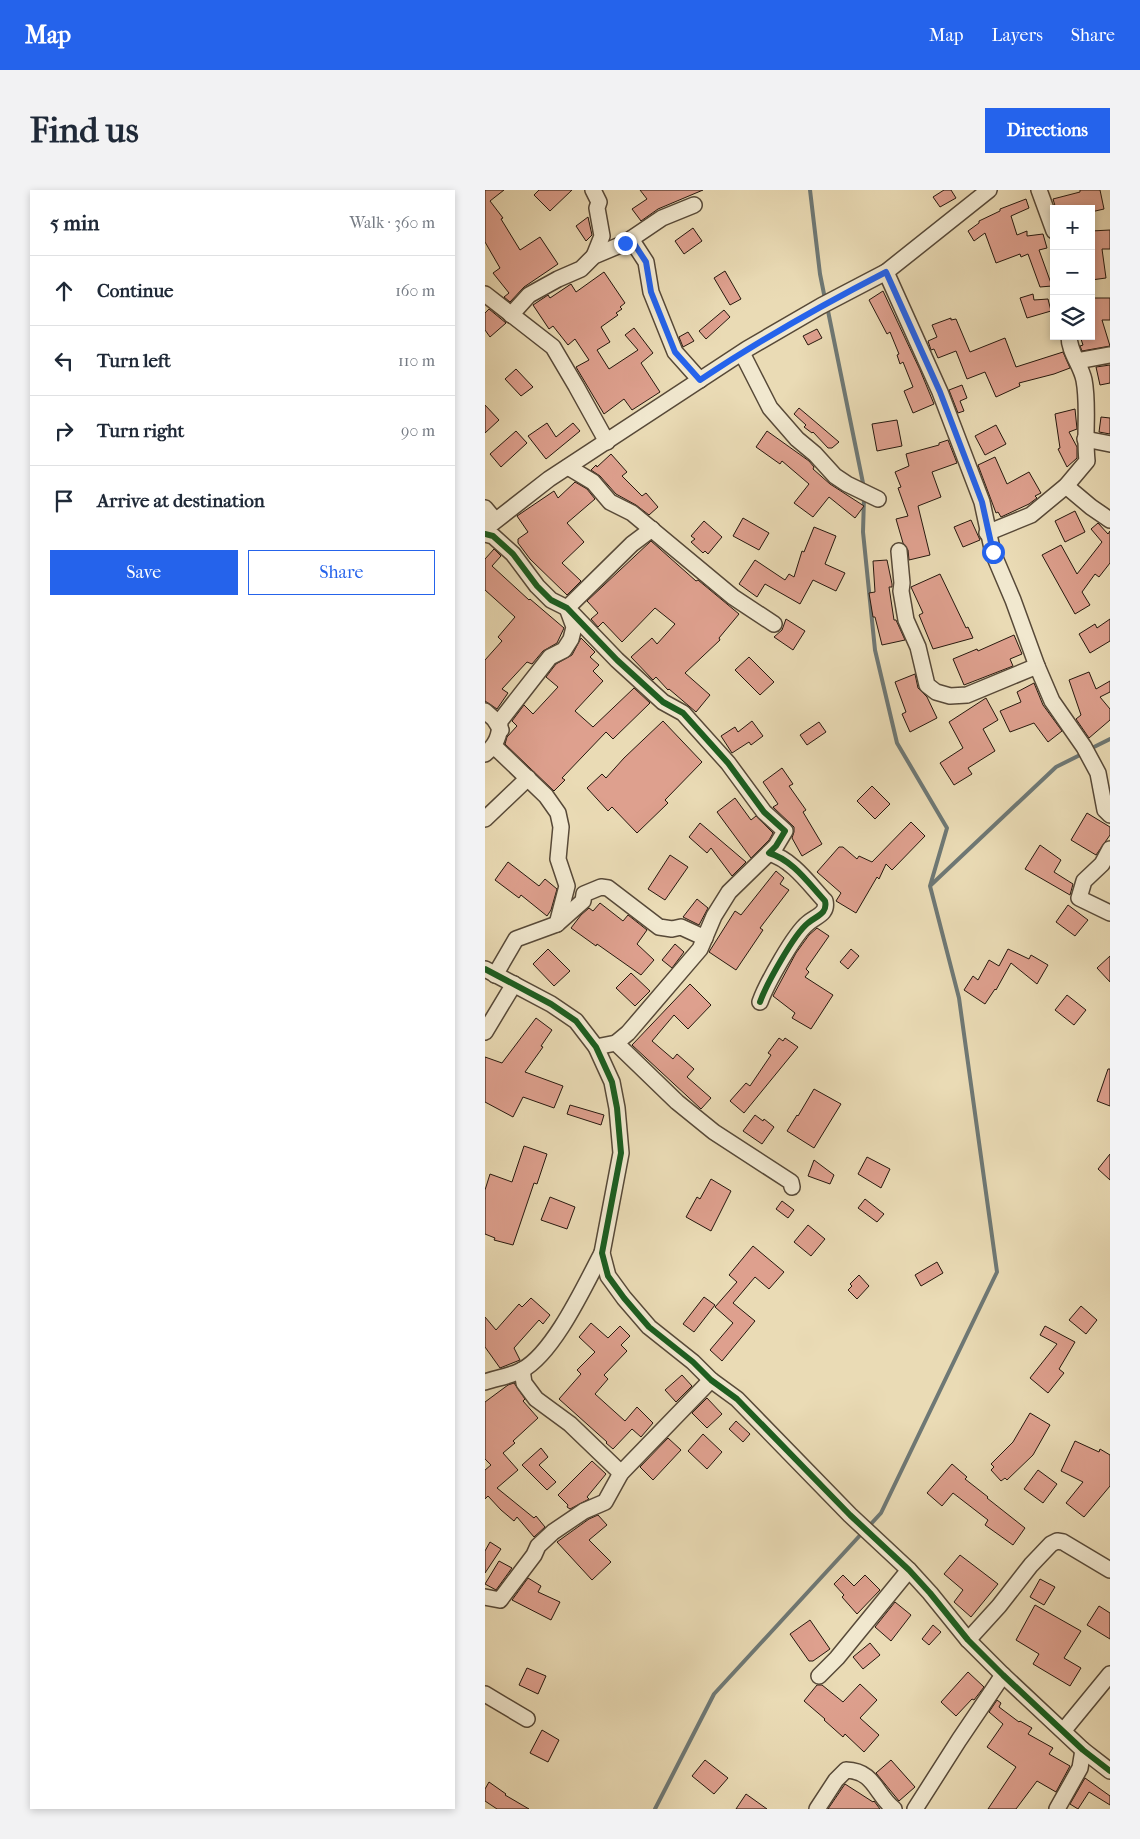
<!DOCTYPE html>
<meta charset="utf-8">
<style>
body{margin:0;font-family:"IM FELL French Canon",serif;background:#f2f2f3;color:#1f2937}
.controls{position:absolute;right:15px;top:15px;display:grid;overflow:hidden;border-radius:0px;box-shadow:0 2px 8px #0003}
.controls button{width:45px;height:45px;display:grid;place-items:center;padding:0;border:0;border-bottom:1px solid #e0e1e3;background:#fff;color:#1f2937;font:25px sans-serif}
.stop{position:absolute;width:15px;height:15px;margin:-11px;border:4px solid #2563eb;border-radius:50%;background:#fff}
.stop.end{background:#2563eb;border-color:#fff;box-shadow:0 1px 5px #0008}
.list{margin:0;padding:0;list-style:none}
h2{display:flex;justify-content:space-between;align-items:center;height:65px;margin:0;padding:0 20px;font-size:21px}
h2 small{font-size:16px;font-weight:400;color:#747a83}
.list li{display:grid;grid-template-columns:32px 1fr auto;gap:15px;align-items:center;box-sizing:border-box;height:70px;padding:0 20px;border-top:1px solid #e0e1e3}
.list b{display:block;font-size:19px;white-space:nowrap}
.list em{font-size:16px;font-style:normal;color:#747a83}
.actions{display:flex;gap:10px;padding:15px 20px}
.actions a{flex:1;padding:11px 0;border:1px solid #2563eb;border-radius:0px;text-align:center;font-size:18px;color:#2563eb}
.actions .main{background:#2563eb;color:#fff}
.icon{flex:none;width:28px;height:28px;fill:none;stroke:currentColor;stroke-width:2;stroke-linecap:round;stroke-linejoin:round}
.map{position:relative;flex:none;width:625px;height:1619px;overflow:hidden;border-radius:0px}
header{display:flex;align-items:center;gap:30px;box-sizing:border-box;height:70px;padding:0 25px;background:#2563eb;color:#fff}
header strong{font-size:24px}
nav{display:flex;gap:28px;margin-inline-start:auto;font-size:18px}
.intro{display:flex;align-items:center;justify-content:space-between;box-sizing:border-box;height:120px;padding:0 30px}
h1{margin:0;font-size:35px}
.button{padding:12px 22px;border-radius:0px;background:#2563eb;color:#fff;font-size:18px;font-weight:700}
main{display:flex;gap:30px;padding:0 30px}
aside{flex:1;background:#fff;border-radius:0px;box-shadow:0 2px 8px #0003}
.map>svg:first-child{display:block}
.lines{fill:none;stroke-linecap:round;stroke-linejoin:round}
.stream{stroke:#6e7875;stroke-width:4}
.building{fill:#dea08e;stroke:#26180e}
.street-casing{stroke:#574938;stroke-width:18}
.street{stroke:#f1e8cf;stroke-width:15}
.cycleway-casing{stroke:#f1e8cf;stroke-width:9}
.cycleway{stroke:#1b5e20;stroke-width:6}
.route{stroke:#2563eb;stroke-width:6}
</style>
<header>
<strong>Map</strong>
<nav><a>Map</a><a>Layers</a><a>Share</a></nav>
</header>
<div class="intro"><h1>Find us</h1><a class="button">Directions</a></div>
<main>
<aside>
<h2>5 min<small>Walk · 360 m</small></h2>
<ul class="list">
<li><svg class="icon" aria-label="ahead" viewBox="0 0 24 24"><path d="M12 20V5M6 11l6-6 6 6"/></svg><div><b>Continue</b></div><em>160 m</em></li>
<li><svg class="icon" aria-label="left" viewBox="0 0 24 24"><path d="M17 20v-9H6M10 6l-5 5 5 5"/></svg><div><b>Turn left</b></div><em>110 m</em></li>
<li><svg class="icon" aria-label="right" viewBox="0 0 24 24"><path d="M7 20v-9h11M14 6l5 5-5 5"/></svg><div><b>Turn right</b></div><em>90 m</em></li>
<li><svg class="icon" aria-label="arrive" viewBox="0 0 24 24"><path d="M6 21V4h12l-3 4 3 4H6"/></svg><div><b>Arrive at destination</b></div></li>
</ul>
<div class="actions"><a class="main">Save</a><a>Share</a></div>
</aside>
<div class="map">
<svg width="625" height="1619" viewBox="0 0 625 1619">
<rect width="100%" height="100%" fill="#eadbb5"/>
<filter id="stains"><feTurbulence type="fractalNoise" baseFrequency=".004" numOctaves="4"/><feColorMatrix values="0 0 0 0 .2 0 0 0 0 .09 0 0 0 0 .02 0 0 0 .5 -.17"/></filter>
<radialGradient id="worn" r=".72"><stop offset=".6" stop-color="#630" stop-opacity="0"/><stop offset="1" stop-color="#630" stop-opacity=".3"/></radialGradient>
<g class="lines">
<!-- stream -->
<g class="stream">
<polyline points="325,0 335,84 340,109"/>
<polyline points="342,116 379,298"/>
<polyline points="379,307 378,342 390,460 412,553 462,638 445,696 474,808 512,1082 396,1323 384,1336"/>
<polyline points="605,559 625,549"/>
<polyline points="446,695 571,577 599,563"/>
<polyline points="170,1619 229,1504 379,1341"/>
</g>
</g>
<!-- building -->
<g class="building">
<polygon points="0,0 19,0 5,11 18,28 16,29 35,60 55,47 73,74 39,97 25,112 19,107 24,103 8,83 15,78 0,52"/>
<polygon points="54,0 87,0 65,21 49,5"/>
<polygon points="155,0 218,0 173,19 156,31 147,19 162,9"/>
<polygon points="459,0 466,0 471,8 455,17 448,7"/>
<polygon points="595,0 615,0 619,19 606,22 606,19 571,19 568,9 595,2"/>
<polygon points="541,9 544,18 526,26 532,45 542,41 542,46 558,44 562,58 554,60 567,96 555,97 543,64 536,67 535,64 511,73 500,43 489,51 483,41 494,33 494,31 515,21 515,19"/>
<polygon points="103,27 107,45 101,51 91,36"/>
<polygon points="208,38 217,51 199,64 190,51"/>
<polygon points="625,40 625,59 617,59 621,88 606,90 606,41"/>
<polygon points="240,81 256,109 245,115 229,88"/>
<polygon points="119,82 140,113 135,117 137,119 131,123 133,125 116,137 125,152 112,160 124,179 153,160 140,145 149,138 168,163 156,173 175,202 147,220 139,209 119,224 91,177 104,170 90,149 83,155 68,136 64,139 48,115 63,105 65,108 86,94 91,102"/>
<polygon points="398,101 435,180 449,214 428,223 419,201 428,197 418,172 415,174 412,165 414,164 405,142 402,144 384,110"/>
<polygon points="548,104 549,110 563,109 566,121 542,128 535,108"/>
<polygon points="608,108 625,108 625,130 617,130 625,156 597,161 595,156 598,155 595,146 606,146 606,141 609,140"/>
<polygon points="4,119 21,133 5,147 0,140 0,123"/>
<polygon points="239,120 245,127 221,149 214,141"/>
<polygon points="466,128 466,130 471,129 485,162 520,148 531,177 578,162 585,178 569,184 534,193 535,196 511,207 500,182 482,189 471,161 453,168 449,159 446,160 443,151 452,147 447,135"/>
<polygon points="332,139 337,148 323,155 318,146"/>
<polygon points="203,142 209,151 198,157 194,147"/>
<polygon points="625,175 625,193 615,195 611,177"/>
<polygon points="31,179 48,197 36,206 20,189"/>
<polygon points="477,195 482,208 475,211 479,221 473,223 464,200"/>
<polygon points="0,215 14,230 0,243"/>
<polygon points="314,218 327,229 354,252 347,258 343,258 328,242 327,243 319,237 321,235 309,224"/>
<polygon points="590,219 592,239 584,242 592,257 592,268 582,277 573,259 575,258 570,224"/>
<polygon points="616,227 625,228 625,244 614,242"/>
<polygon points="412,230 417,256 392,261 387,234"/>
<polygon points="62,233 71,247 88,233 95,241 61,269 43,246"/>
<polygon points="511,235 521,254 500,265 490,246"/>
<polygon points="31,241 42,253 16,277 5,264"/>
<polygon points="282,241 324,271 329,277 328,279 345,294 379,316 370,328 344,307 328,327 309,313 324,294 297,271 295,274 271,257"/>
<polygon points="463,250 472,273 447,282 456,307 433,316 445,365 424,370 423,360 418,353 411,329 423,326 413,298 416,297 410,282 424,276 421,264 454,255 454,253"/>
<polygon points="126,264 142,282 137,286 157,306 161,303 173,317 164,325 151,315 131,304 115,286 106,280 111,275 112,277"/>
<polygon points="510,267 522,294 544,282 556,303 550,306 552,308 544,314 516,327 513,322 511,323 493,275"/>
<polygon points="90,292 102,299 110,309 82,333 99,352 77,373 96,391 82,405 45,369 33,353 33,349 43,342 32,326 69,301 73,308"/>
<polygon points="590,321 600,342 580,352 570,331"/>
<polygon points="258,328 284,343 274,360 248,346"/>
<polygon points="486,330 495,350 478,357 469,337"/>
<polygon points="219,331 237,347 223,364 220,361 218,363 206,352 210,349 206,346"/>
<polygon points="613,333 623,344 625,341 625,373 614,387 610,384 597,402 605,415 590,424 557,365 576,355 592,384 617,352 606,339"/>
<polygon points="329,337 351,346 340,374 360,383 351,401 328,390 315,414 280,394 272,407 254,394 270,370 300,390 304,384 309,387 317,361 319,362"/>
<polygon points="166,351 211,391 213,390 254,424 234,448 235,450 200,483 225,505 211,522 184,499 183,500 171,487 168,490 146,467 167,448 172,454 190,434 170,418 137,452 118,432 113,437 106,429 113,423 102,411"/>
<polygon points="9,359 16,366 7,376 44,410 45,409 79,438 72,453 58,461 47,474 42,472 17,499 23,503 12,519 0,511 0,470 17,451 13,447 30,427 0,400 0,369"/>
<polygon points="402,370 407,394 407,397 404,397 409,430 411,430 420,450 397,455 390,427 388,427 384,403 390,402 388,371"/>
<polygon points="455,384 481,438 483,437 488,448 448,459 434,425 438,423 426,397"/>
<polygon points="301,429 320,441 308,460 289,447 297,440"/>
<polygon points="625,429 625,451 605,463 594,444 610,434 612,438"/>
<polygon points="529,445 537,464 525,469 528,476 479,495 468,469 492,459 493,461"/>
<polygon points="96,448 110,462 105,467 114,475 108,481 118,491 90,521 108,537 149,498 165,513 128,549 121,542 77,588 80,590 69,601 20,554 22,547 32,536 27,531 39,515 48,524 73,497 61,487 71,474 87,465"/>
<polygon points="264,467 289,492 275,505 250,480"/>
<polygon points="604,482 611,499 625,491 625,502 615,507 625,519 625,530 604,548 591,529 596,525 584,490"/>
<polygon points="430,484 433,498 442,507 452,528 425,542 417,524 421,522 410,492"/>
<polygon points="549,493 558,515 577,541 563,552 549,533 525,542 515,521 536,512 532,502"/>
<polygon points="501,508 513,530 498,539 510,561 483,578 487,584 469,595 455,573 478,558 464,532"/>
<polygon points="178,531 217,572 180,610 183,613 152,643 127,617 123,621 102,598 117,584 121,588 139,568"/>
<polygon points="267,531 278,546 266,555 264,552 247,563 236,546 250,537 253,542"/>
<polygon points="334,532 341,542 322,555 315,545"/>
<polygon points="297,578 308,594 304,596 321,620 318,622 337,654 317,666 307,648 309,642 309,637 288,617 293,614 278,592"/>
<polygon points="387,596 405,614 390,629 372,611"/>
<polygon points="250,608 266,630 271,626 288,643 284,650 266,668 232,622"/>
<polygon points="602,623 625,637 625,645 611,665 586,650"/>
<polygon points="426,632 440,646 407,680 401,674 394,689 392,687 371,723 351,711 356,703 332,682 354,657 358,657 372,669 374,666 387,672"/>
<polygon points="215,633 261,672 247,686 226,658 222,663 204,647"/>
<polygon points="555,655 576,670 569,682 588,694 585,705 540,679"/>
<polygon points="185,665 203,677 180,710 163,699"/>
<polygon points="23,672 54,696 60,689 72,699 66,720 62,726 36,705 34,708 10,690"/>
<polygon points="291,681 299,688 295,694 304,700 275,738 278,740 251,780 224,762 250,721 256,725"/>
<polygon points="212,709 223,718 214,735 198,727"/>
<polygon points="115,713 138,731 143,725 162,740 152,754 169,770 156,785 112,754 111,756 86,738 96,725 104,718 108,721"/>
<polygon points="583,715 603,730 590,746 571,732"/>
<polygon points="332,738 344,746 321,779 324,782 320,787 348,805 326,839 307,828 310,823 288,806 311,763 324,745"/>
<polygon points="190,754 199,762 187,778 177,770"/>
<polygon points="63,759 85,781 69,796 48,774"/>
<polygon points="366,759 374,766 363,779 355,772"/>
<polygon points="523,759 544,769 546,765 563,775 552,794 526,773 511,800 510,799 500,814 479,800 488,786 493,790 504,770 514,776"/>
<polygon points="625,766 625,792 612,778"/>
<polygon points="146,783 165,801 150,816 131,798"/>
<polygon points="205,794 226,815 203,839 189,825 167,851 188,869 192,864 209,879 202,887 226,908 216,919 147,855"/>
<polygon points="582,805 601,820 589,835 570,820"/>
<polygon points="51,828 67,840 56,856 58,857 40,882 78,896 69,918 38,907 28,927 0,912 0,867 17,873"/>
<polygon points="294,848 298,851 300,848 313,857 259,923 245,911 261,893 265,896 286,865 283,863"/>
<polygon points="623,879 625,879 625,916 612,911"/>
<polygon points="329,899 356,914 329,958 302,941 312,925 313,926"/>
<polygon points="85,915 119,925 116,935 82,924"/>
<polygon points="270,925 278,931 279,929 289,937 277,954 258,941"/>
<polygon points="39,956 62,964 52,994 49,993 28,1055 9,1050 10,1048 0,1044 0,1000 5,984 27,992"/>
<polygon points="625,964 625,990 613,979"/>
<polygon points="382,967 405,979 396,998 373,984"/>
<polygon points="329,970 349,985 345,994 323,986"/>
<polygon points="226,989 246,1001 226,1041 201,1027 212,1007 215,1009"/>
<polygon points="65,1007 90,1017 82,1039 56,1030"/>
<polygon points="380,1009 399,1024 392,1032 373,1018"/>
<polygon points="297,1011 309,1020 303,1028 291,1019"/>
<polygon points="323,1035 340,1049 326,1066 309,1052"/>
<polygon points="268,1056 299,1082 284,1099 270,1087 248,1113 270,1131 237,1171 225,1160 248,1133 230,1117 252,1092 244,1085"/>
<polygon points="452,1072 458,1083 436,1096 430,1085"/>
<polygon points="374,1085 384,1096 372,1109 363,1100 367,1096 365,1094"/>
<polygon points="219,1107 230,1115 209,1142 198,1134"/>
<polygon points="46,1108 65,1125 58,1134 54,1130 29,1158 35,1170 15,1178 0,1157 0,1127 11,1140 34,1114 37,1117"/>
<polygon points="596,1116 612,1130 601,1144 584,1130"/>
<polygon points="106,1133 123,1148 135,1136 145,1146 136,1155 142,1161 119,1185 123,1189 110,1204 140,1231 152,1217 168,1233 156,1247 147,1239 128,1259 121,1253 122,1252 74,1209 96,1184 92,1180 110,1162 94,1147"/>
<polygon points="560,1136 590,1152 574,1179 579,1183 563,1203 545,1188 572,1154 555,1145"/>
<polygon points="197,1185 207,1196 191,1212 180,1200"/>
<polygon points="29,1193 40,1209 38,1211 53,1228 28,1251 30,1253 18,1263 33,1280 12,1298 49,1328 51,1326 60,1337 49,1347 32,1327 29,1331 16,1320 3,1306 0,1309 0,1280 6,1275 0,1269 0,1212 23,1195"/>
<polygon points="222,1208 237,1224 222,1238 207,1223"/>
<polygon points="545,1223 565,1235 548,1265 522,1290 520,1288 516,1291 506,1280 509,1277 506,1274 528,1252"/>
<polygon points="251,1231 265,1244 258,1252 244,1239"/>
<polygon points="218,1244 237,1262 222,1279 203,1261"/>
<polygon points="183,1248 196,1260 168,1290 155,1277"/>
<polygon points="590,1251 614,1262 615,1259 625,1265 625,1296 599,1327 581,1313 598,1292 576,1281"/>
<polygon points="56,1258 63,1267 54,1275 71,1292 62,1300 37,1275"/>
<polygon points="107,1271 121,1284 102,1307 104,1309 85,1319 82,1317 83,1315 73,1305"/>
<polygon points="467,1274 482,1287 480,1289 503,1307 502,1308 540,1338 528,1355 500,1335 503,1330 468,1303 457,1316 442,1303"/>
<polygon points="553,1280 572,1294 558,1313 539,1299"/>
<polygon points="113,1325 122,1335 104,1350 126,1372 107,1390 72,1352 104,1329"/>
<polygon points="5,1352 16,1359 0,1383 0,1361"/>
<polygon points="475,1365 513,1394 486,1427 469,1412 478,1400 459,1384"/>
<polygon points="14,1371 27,1378 11,1400 0,1394"/>
<polygon points="358,1385 369,1396 380,1385 395,1400 372,1424 357,1407 359,1405 349,1394"/>
<polygon points="43,1388 56,1396 53,1402 75,1412 66,1430 27,1410"/>
<polygon points="555,1389 570,1397 559,1415 545,1407"/>
<polygon points="410,1412 426,1425 406,1451 390,1437"/>
<polygon points="550,1415 596,1441 579,1468 596,1478 585,1496 548,1474 554,1464 531,1450"/>
<polygon points="614,1416 625,1423 625,1449 602,1435"/>
<polygon points="325,1430 345,1459 328,1471 324,1471 305,1444"/>
<polygon points="448,1435 456,1442 444,1455 437,1449"/>
<polygon points="385,1453 395,1465 378,1479 368,1467"/>
<polygon points="42,1478 61,1486 53,1504 34,1495"/>
<polygon points="483,1482 499,1497 489,1510 487,1509 471,1526 456,1512"/>
<polygon points="375,1494 392,1510 375,1528 394,1545 379,1562 360,1544 358,1547 339,1530 340,1529 319,1511 332,1495 337,1495 358,1512"/>
<polygon points="512,1510 516,1513 514,1517 534,1532 535,1531 547,1538 543,1544 568,1558 564,1564 585,1576 571,1602 552,1591 531,1619 503,1619 531,1577 502,1557 518,1534 504,1522"/>
<polygon points="57,1540 74,1550 63,1572 45,1563"/>
<polygon points="220,1570 243,1588 229,1604 207,1586"/>
<polygon points="406,1570 430,1597 414,1611 391,1583"/>
<polygon points="600,1588 625,1606 625,1615 604,1602 593,1619 585,1614"/>
<polygon points="4,1592 21,1604 20,1605 44,1619 12,1619 0,1611 0,1599"/>
<polygon points="360,1594 388,1612 389,1611 395,1619 343,1619"/>
<polygon points="261,1604 282,1619 251,1619"/>
</g>
<g class="lines">
<!-- street casing -->
<g class="street-casing">
<g id="street">
<polyline points="108,0 114,12 112,18 117,46 109,66"/>
<polyline points="554,0 569,41"/>
<polyline points="146,49 161,72 166,102 190,162 215,190"/>
<polyline points="401,82 455,202 497,312 508,363 528,410 552,476 567,511 599,557 613,583 620,620 625,625"/>
<polyline points="0,104 68,157 91,196 122,252"/>
<polyline points="26,125 44,105 73,89 96,79 109,66 140,53 177,28 209,15"/>
<polyline points="257,163 285,218 312,249 330,264 350,286 362,294 393,309"/>
<polyline points="592,171 625,165"/>
<polyline points="600,249 625,254"/>
<polyline points="83,277 108,292 125,312 147,323 248,407 289,434"/>
<polyline points="581,296 606,317 625,330"/>
<polyline points="0,318 10,330"/>
<polyline points="0,339 64,289 262,159 336,116 401,82 504,0"/>
<path d="M502 343 546 325 581 296 602 271C599 243 604 216 599 190 596 175 584 162 584 146"/>
<path d="M0 344 8 346 28 364 52 396 66 410 82 418 132 470 178 512 198 523 243 573 279 622 300 641 291 656 284 663C308 670 324 694 340 711 343 724 331 726 323 733 309 744 281 795 275 812"/>
<polyline points="414,361 417,393 416,401 421,430 433,457 442,495 451,502 465,506 482,505 552,476"/>
<polyline points="0,521 9,529 16,540"/>
<polyline points="9,556 61,606 73,623 76,637 73,669 82,696 72,734"/>
<path d="M0 564C11 555 15 546 15 531L65 467 79 460 86 449 89 437 82 418 147 354 167 339"/>
<polyline points="0,629 43,588"/>
<polyline points="625,659 617,674 599,691 594,708 625,723"/>
<polyline points="0,779 66,814 91,831 111,857 127,892 132,918 136,963 117,1063 123,1086 139,1108 164,1137 208,1172 226,1190 252,1209 365,1325 424,1380 445,1403 483,1450 518,1485 598,1560 625,1581"/>
<polyline points="10,785 31,749 72,734 98,711 99,704 116,697 123,698 174,737 187,739 196,737 220,748"/>
<polyline points="0,842 29,794"/>
<polyline points="131,853 192,912 229,942 306,992 307,997"/>
<polyline points="111,857 131,853 143,843 215,759 229,726 244,702 284,663"/>
<polyline points="37,1180 39,1193 51,1209 85,1234 136,1283"/>
<path d="M0 1192C12 1188 26 1186 37 1180 69 1163 100 1095 117 1063"/>
<polyline points="0,1407 15,1410 49,1365 53,1356 68,1342 99,1321 120,1312 136,1283 226,1190"/>
<polyline points="483,1450 514,1416 546,1375 566,1354 572,1351 578,1352 625,1380"/>
<polyline points="334,1486 352,1468 424,1380"/>
<polyline points="0,1504 42,1529"/>
<polyline points="579,1540 625,1484"/>
<path d="M332 1619 351 1590 361 1580C390 1581 390 1604 409 1619"/>
<polyline points="430,1619 474,1550 518,1485"/>
<polyline points="572,1619 595,1578 598,1560"/>
</g>
</g>
<!-- street -->
<use href="#street" class="street"/>
<!-- cycleway casing -->
<g class="cycleway-casing">
<g id="cycleway">
<path d="M0 344 8 346 28 364 52 396 66 410 82 418 132 470 178 512 198 523 243 573 279 622 300 641 291 656 284 663C308 670 324 694 340 711 343 724 331 726 323 733 309 744 281 795 275 812"/>
<polyline points="0,779 66,814 91,831 111,857 127,892 132,918 136,963 117,1063 123,1086 139,1108 164,1137 208,1172 226,1190 252,1209 365,1325 424,1380 445,1403 483,1450 518,1485 598,1560 625,1581"/>
</g>
</g>
<!-- cycleway -->
<use href="#cycleway" class="cycleway"/>
</g>
<g class="lines">
<!-- route -->
<path class="route" d="M140 53 146 49 161 72 166 102 190 162 215 190C275 150 337 115 401 82L455 202 497 312 508 362"/>
</g>
<rect width="100%" height="100%" filter="url(#stains)"/>
<rect width="100%" height="100%" fill="url(#worn)"/>
</svg>
<div class="controls">
<button>+</button>
<button>−</button>
<button><svg class="icon" aria-label="layers" viewBox="0 0 24 24"><path d="M12 4l9 5-9 5-9-5zM3 14l9 5 9-5"/></svg></button>
</div>
<div class="stop" style="left:508px;top:362px"></div>
<div class="stop end" style="left:140px;top:53px"></div>
</div>
</main>
